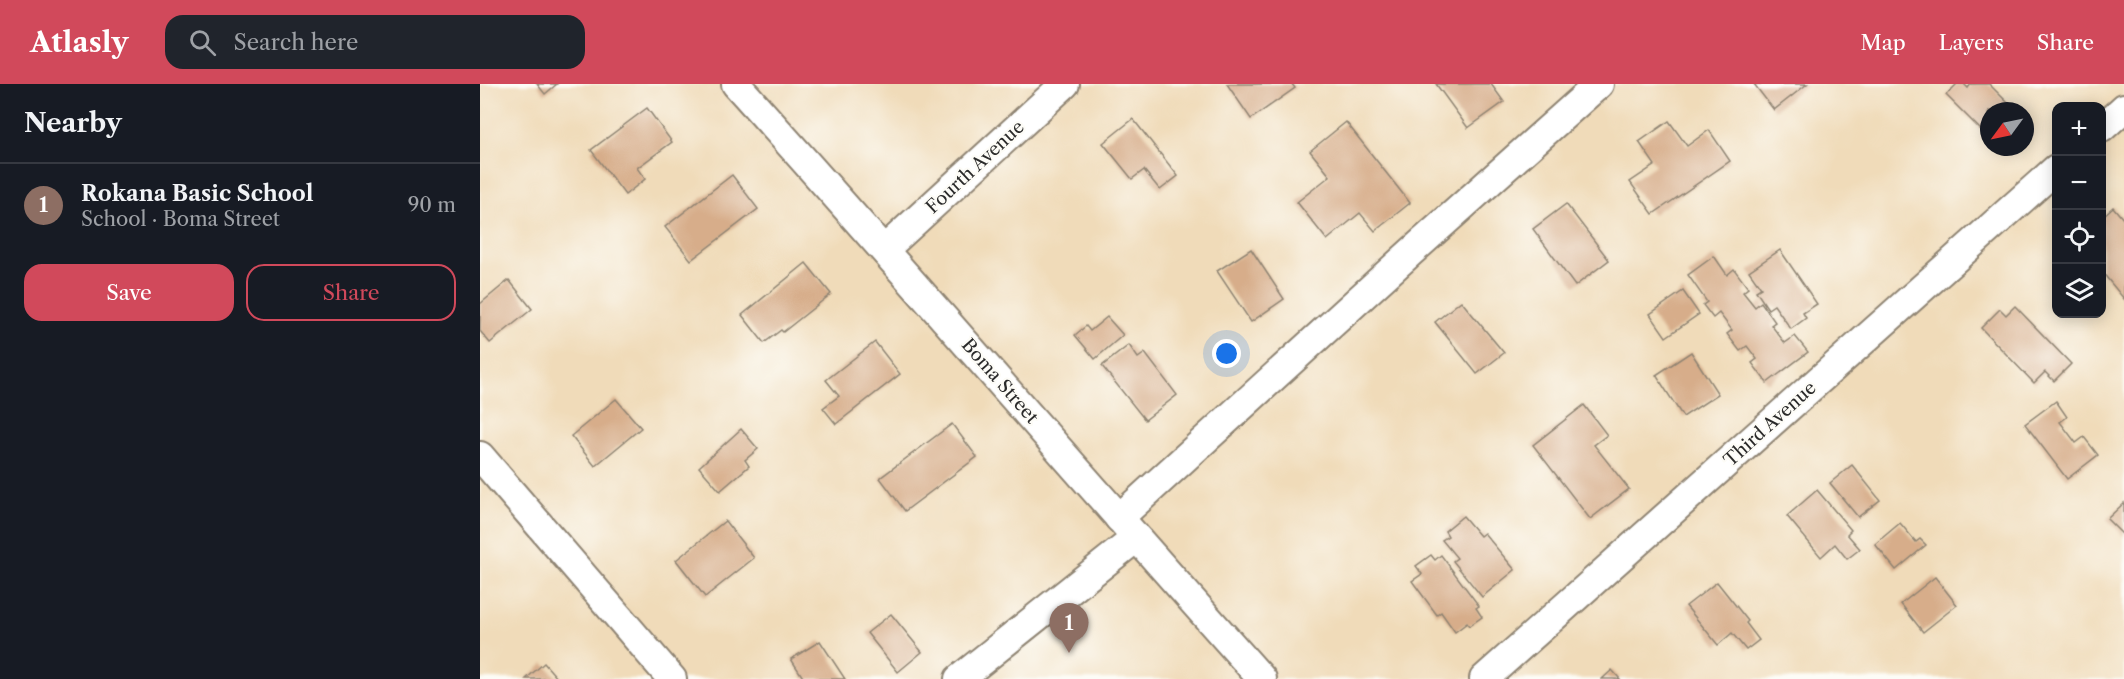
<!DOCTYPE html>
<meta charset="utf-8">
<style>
body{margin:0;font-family:"Libre Caslon Text",serif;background:#20242c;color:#f1f3f6}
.controls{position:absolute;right:18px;top:18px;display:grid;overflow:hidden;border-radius:12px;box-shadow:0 3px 15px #0003}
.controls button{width:54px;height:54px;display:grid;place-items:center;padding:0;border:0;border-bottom:2px solid #363941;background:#171b24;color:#f1f3f6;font:30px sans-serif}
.compass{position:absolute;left:1500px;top:18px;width:54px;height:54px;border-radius:50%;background:#171b24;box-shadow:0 3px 15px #0003;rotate:237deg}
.you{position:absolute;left:747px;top:270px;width:21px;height:21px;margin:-15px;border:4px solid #fff;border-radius:50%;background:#1a73e8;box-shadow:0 0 0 9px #1a73e833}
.badge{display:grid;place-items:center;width:39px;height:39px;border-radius:50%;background:#d1495b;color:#fff;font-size:20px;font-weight:700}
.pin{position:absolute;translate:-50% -50px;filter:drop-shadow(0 2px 3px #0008)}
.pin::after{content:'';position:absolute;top:32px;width:21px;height:18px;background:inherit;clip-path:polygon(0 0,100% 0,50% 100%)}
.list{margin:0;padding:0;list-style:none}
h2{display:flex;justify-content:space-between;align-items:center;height:78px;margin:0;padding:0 24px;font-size:26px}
h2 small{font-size:20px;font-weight:400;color:#9ea1a6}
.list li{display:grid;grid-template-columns:39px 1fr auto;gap:18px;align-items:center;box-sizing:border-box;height:84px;padding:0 24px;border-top:2px solid #363941}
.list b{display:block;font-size:22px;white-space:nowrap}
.list p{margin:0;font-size:20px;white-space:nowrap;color:#9ea1a6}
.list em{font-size:20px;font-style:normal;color:#9ea1a6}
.actions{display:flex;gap:12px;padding:18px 24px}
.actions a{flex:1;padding:14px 0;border:2px solid #d1495b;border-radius:18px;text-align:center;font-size:21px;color:#d1495b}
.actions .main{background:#d1495b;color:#fff}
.icon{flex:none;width:33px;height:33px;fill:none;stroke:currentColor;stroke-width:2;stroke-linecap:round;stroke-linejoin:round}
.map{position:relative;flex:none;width:1644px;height:595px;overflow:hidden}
header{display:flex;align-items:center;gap:36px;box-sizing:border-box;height:84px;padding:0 30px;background:#d1495b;color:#fff}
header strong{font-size:28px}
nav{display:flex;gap:33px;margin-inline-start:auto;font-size:21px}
.search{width:420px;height:54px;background:#20242c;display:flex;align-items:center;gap:15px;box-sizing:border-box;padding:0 21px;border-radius:18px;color:#9ea1a6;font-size:22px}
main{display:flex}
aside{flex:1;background:#171b24}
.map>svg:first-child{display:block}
.building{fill:#d7ad8a}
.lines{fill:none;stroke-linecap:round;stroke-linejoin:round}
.minor-casing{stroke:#8e8372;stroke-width:32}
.minor{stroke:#fff;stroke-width:28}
.labels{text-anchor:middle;stroke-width:4.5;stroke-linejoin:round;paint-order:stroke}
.street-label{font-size:18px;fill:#2b2b2b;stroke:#fdfcf7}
</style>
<header>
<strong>Atlasly</strong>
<div class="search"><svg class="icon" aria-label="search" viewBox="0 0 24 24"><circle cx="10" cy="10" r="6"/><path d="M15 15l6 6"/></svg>Search here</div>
<nav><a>Map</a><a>Layers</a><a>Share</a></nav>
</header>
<main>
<aside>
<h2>Nearby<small></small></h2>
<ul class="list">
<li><span class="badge" style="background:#8d6e63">1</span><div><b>Rokana Basic School</b><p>School · Boma Street</p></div><em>90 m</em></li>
</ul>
<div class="actions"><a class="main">Save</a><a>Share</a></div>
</aside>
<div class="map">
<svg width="1644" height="595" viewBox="0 0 1644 595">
<rect width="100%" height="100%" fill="#fdfcf7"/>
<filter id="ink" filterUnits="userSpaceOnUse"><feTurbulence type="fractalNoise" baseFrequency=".0167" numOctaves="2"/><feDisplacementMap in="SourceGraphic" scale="12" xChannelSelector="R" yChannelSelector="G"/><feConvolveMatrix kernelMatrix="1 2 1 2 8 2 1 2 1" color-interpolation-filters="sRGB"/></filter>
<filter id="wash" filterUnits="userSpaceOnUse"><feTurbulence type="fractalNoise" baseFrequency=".008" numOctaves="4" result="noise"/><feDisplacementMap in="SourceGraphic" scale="24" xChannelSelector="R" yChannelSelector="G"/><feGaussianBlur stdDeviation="1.35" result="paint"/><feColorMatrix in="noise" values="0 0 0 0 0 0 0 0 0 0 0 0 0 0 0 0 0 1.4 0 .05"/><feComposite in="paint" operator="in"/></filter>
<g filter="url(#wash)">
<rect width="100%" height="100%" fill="#f0dbb9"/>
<g id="blocks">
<!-- building -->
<g class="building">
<polygon points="57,0 77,0 65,10"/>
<polygon points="747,0 812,0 815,4 771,35"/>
<polygon points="956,0 1011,0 1024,18 988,44"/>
<polygon points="1274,0 1327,0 1294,26"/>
<polygon points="1477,0 1484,0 1488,4 1491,0 1509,0 1536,27 1509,27 1509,54 1466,11"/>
<polygon points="167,24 192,58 157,84 165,95 145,111 111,66"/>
<polygon points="653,35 698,92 680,106 664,86 652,95 623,59"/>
<polygon points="1189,37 1207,62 1229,46 1250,77 1173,130 1150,98 1175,81 1159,58"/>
<polygon points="866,38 930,119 895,147 880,129 847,156 817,118 850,92 830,67"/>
<polygon points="252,91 278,125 211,176 185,143"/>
<polygon points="1086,120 1129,176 1095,202 1053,145"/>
<polygon points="1633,123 1644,136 1644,215 1622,188 1622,133"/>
<polygon points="771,165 804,215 771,238 737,187"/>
<polygon points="1300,166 1337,220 1323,229 1326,234 1311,245 1294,221 1288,225 1276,207 1281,204 1269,187"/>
<polygon points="1234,172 1247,191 1254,185 1268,204 1263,208 1275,223 1281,218 1295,238 1291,241 1305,259 1315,252 1328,268 1287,299 1272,279 1277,275 1267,262 1260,267 1247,250 1252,246 1239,229 1233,234 1223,221 1227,218 1208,191"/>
<polygon points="326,179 351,210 303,248 301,246 284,259 262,231"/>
<polygon points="29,196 52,225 10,259 0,247 0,220"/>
<polygon points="1203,207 1219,230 1186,253 1170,230"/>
<polygon points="981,217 1024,269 997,290 955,238"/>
<polygon points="1535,222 1591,280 1574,297 1565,288 1554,299 1501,244 1520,225 1526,231"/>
<polygon points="627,233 643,251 615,275 595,251 606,242 610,247"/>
<polygon points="395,258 420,290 356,340 343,324 359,312 346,296"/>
<polygon points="649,261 658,274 665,269 697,311 665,336 622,282"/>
<polygon points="1211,268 1238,310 1203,333 1176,291"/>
<polygon points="136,315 161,344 115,382 91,352"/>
<polygon points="1576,317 1587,333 1580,338 1596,359 1604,353 1618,371 1587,395 1545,340"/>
<polygon points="1104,321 1127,351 1114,361 1149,405 1110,435 1053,361"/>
<polygon points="472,340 497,373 425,427 400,394"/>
<polygon points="261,345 278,365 265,376 269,382 240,407 219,383"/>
<polygon points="1372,381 1400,416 1378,433 1350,399"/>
<polygon points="1337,406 1371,446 1367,450 1380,465 1367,475 1355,460 1341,473 1307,432"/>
<polygon points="1644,419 1644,452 1627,435"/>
<polygon points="983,432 1000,452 1004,449 1035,486 1002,513 973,477 977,474 962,456 968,452 965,447"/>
<polygon points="245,437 274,474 225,513 196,476"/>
<polygon points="1420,439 1436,458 1440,455 1446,461 1416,486 1395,460"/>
<polygon points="951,471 955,476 961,471 999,522 996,524 1002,533 989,542 987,539 975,548 961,528 957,531 932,497 942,490 936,482"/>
<polygon points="1455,493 1477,521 1443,548 1421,520"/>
<polygon points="1237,498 1268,537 1266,539 1279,556 1266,566 1252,549 1238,561 1206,522"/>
<polygon points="411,530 442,568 418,588 387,549"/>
<polygon points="340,557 365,595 324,595 311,575"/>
<polygon points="64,579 78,595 46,595"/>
<polygon points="1132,586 1140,595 1122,595"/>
</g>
</g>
</g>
<g filter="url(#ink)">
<use href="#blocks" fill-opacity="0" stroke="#8e8372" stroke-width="1.5"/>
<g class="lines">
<!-- minor casing -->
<g class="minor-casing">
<g id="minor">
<path d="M256 0C433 197 606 398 782 595"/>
<polyline points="1622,44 1644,24"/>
<polyline points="405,165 585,0"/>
<polyline points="0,372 192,595"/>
<polyline points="639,434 930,169 1119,0"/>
<polyline points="479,595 656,454"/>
<polyline points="1004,595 1576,85"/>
</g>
</g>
<!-- minor -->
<use href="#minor" class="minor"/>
</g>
</g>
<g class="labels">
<!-- street labels -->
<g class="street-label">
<text transform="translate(495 83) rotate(-43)" y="6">Fourth Avenue</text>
<text transform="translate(520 297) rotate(49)" y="6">Boma Street</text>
<text transform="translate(1290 340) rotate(-42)" y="6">Third Avenue</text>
</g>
</g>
</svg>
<div class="controls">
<button>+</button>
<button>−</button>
<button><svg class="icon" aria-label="locate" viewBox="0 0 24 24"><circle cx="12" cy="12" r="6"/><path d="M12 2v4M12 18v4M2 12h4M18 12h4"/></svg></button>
<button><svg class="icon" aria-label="layers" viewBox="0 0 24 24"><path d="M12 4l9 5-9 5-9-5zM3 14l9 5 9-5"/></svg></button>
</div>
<svg class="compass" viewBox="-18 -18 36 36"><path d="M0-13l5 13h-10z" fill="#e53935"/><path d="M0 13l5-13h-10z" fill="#9ea1a6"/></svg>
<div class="you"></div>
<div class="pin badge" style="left:589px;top:569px;background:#8d6e63">1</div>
</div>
</main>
